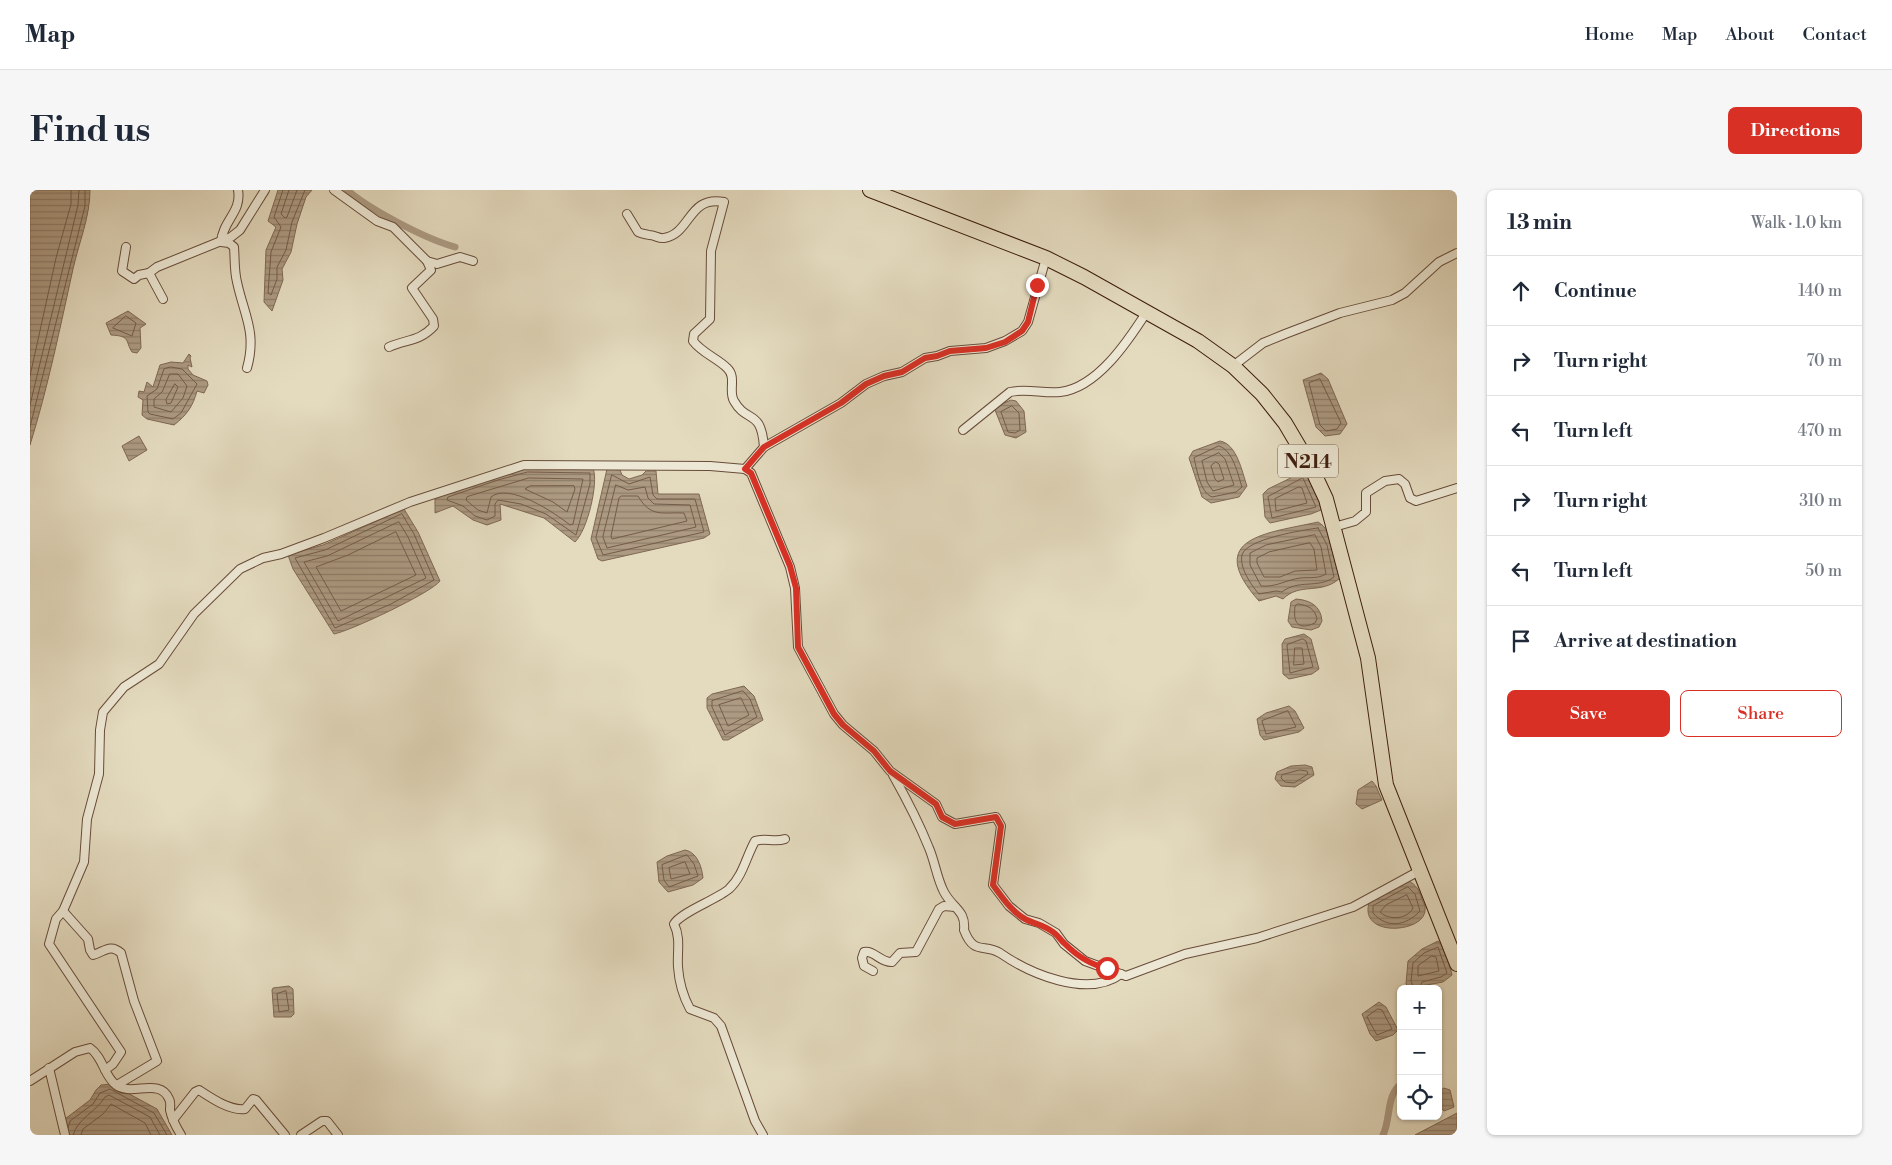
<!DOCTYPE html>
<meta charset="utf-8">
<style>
body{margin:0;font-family:"Libre Bodoni",serif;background:#f6f6f7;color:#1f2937}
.controls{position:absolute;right:15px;bottom:15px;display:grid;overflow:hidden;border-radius:8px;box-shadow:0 1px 4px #0004}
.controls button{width:45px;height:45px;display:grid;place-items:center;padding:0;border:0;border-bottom:1px solid #e0e1e3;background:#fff;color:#1f2937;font:25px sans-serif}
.stop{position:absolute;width:15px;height:15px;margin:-11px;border:4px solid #d93025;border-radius:50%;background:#fff}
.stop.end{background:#d93025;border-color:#fff;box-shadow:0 1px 5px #0008}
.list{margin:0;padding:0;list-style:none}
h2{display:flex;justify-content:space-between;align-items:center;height:65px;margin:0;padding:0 20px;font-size:21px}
h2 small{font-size:16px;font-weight:400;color:#747a83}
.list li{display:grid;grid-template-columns:32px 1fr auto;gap:15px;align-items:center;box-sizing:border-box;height:70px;padding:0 20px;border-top:1px solid #e0e1e3}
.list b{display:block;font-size:19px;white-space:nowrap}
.list em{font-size:16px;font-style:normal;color:#747a83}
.actions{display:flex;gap:10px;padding:15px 20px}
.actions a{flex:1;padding:11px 0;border:1px solid #d93025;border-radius:8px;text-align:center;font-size:18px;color:#d93025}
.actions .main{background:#d93025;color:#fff}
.icon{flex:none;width:28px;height:28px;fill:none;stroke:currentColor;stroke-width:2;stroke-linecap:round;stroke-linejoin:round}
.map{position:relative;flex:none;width:1427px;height:945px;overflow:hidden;border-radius:8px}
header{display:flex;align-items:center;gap:30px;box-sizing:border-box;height:70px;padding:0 25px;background:#fff;border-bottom:1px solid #e0e1e3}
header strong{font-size:24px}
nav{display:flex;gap:28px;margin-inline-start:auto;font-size:18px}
.intro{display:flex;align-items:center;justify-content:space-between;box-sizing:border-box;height:120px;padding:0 30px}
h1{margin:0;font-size:35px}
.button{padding:12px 22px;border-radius:8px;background:#d93025;color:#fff;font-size:18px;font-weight:700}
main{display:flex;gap:30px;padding:0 30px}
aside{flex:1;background:#fff;border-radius:8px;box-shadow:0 1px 4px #0004}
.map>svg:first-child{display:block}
.water{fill:url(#water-rules);stroke:#806853}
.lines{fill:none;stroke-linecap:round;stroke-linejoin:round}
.shore{stroke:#755c48;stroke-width:1}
.canal{stroke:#ac9a82;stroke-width:7}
.street-casing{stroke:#684c3a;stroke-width:10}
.highway-casing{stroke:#3e1d0d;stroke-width:16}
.street{stroke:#ede8d5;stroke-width:8}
.highway{stroke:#e4dbbf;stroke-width:14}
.route{stroke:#d93025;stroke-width:6}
.labels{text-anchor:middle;stroke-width:4;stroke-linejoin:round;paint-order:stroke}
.shield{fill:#ede8d5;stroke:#725a49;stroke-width:1}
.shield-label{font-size:19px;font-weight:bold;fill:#3e1d0d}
</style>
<header>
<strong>Map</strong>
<nav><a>Home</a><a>Map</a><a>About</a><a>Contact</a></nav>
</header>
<div class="intro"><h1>Find us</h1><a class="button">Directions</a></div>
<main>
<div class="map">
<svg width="1427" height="945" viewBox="0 0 1427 945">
<defs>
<pattern id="water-rules" width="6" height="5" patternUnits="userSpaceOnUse" patternTransform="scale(1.25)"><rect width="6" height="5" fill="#ac9a82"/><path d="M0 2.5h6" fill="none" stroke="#8d7d69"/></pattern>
</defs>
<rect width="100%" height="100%" fill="#e4dbbf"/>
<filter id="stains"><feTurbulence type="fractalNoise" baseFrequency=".004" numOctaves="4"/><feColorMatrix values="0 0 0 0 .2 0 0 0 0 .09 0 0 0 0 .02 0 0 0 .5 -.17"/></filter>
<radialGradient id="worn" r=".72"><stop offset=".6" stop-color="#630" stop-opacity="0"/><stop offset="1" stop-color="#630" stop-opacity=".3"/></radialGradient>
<!-- water -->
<g class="water">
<path d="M0 0H60C60 27 49 52 43 79 30 138 18 197 0 255Z"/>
<polygon points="248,0 282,0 276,7 267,34 261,62 252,79 253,90 242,121 234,112 236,60 246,37 238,31"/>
<path d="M98 121 116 134 110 138 111 158 107 163 102 162C95 151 101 146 81 145L76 133Z"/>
<path d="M159 164 161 166 160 168 162 177 158 175V179L163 185 177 191 178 195 174 203 167 201C163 216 157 225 144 235L117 229 112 225 113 210 108 207 109 201 114 202 117 192 123 197 130 175 141 172 153 173Z"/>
<polygon points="1291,183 1298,189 1317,234 1310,244 1295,246 1286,237 1273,190"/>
<polygon points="981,210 986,211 994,221 996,242 986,248 975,245 965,220 967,216"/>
<polygon points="109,246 117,260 99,271 92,256"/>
<path d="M1190 251C1207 254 1212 282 1217 296L1209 307 1181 313 1172 307 1159 268 1163 261Z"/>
<path d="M497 277 563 278C569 293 557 341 545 352L514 328 470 314 471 330 457 335 443 330 423 316 405 323V307Z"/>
<polygon points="577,279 590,280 592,285 599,289 612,285 616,281 626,281 628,304 669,304 680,344 674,348 572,371 568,369 561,349"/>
<polygon points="1273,282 1277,284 1292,316 1291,320 1281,324 1240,333 1235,327 1233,304 1238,299"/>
<path d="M374 319 388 342 410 391C401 403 320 441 304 444L263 379 258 365 293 355Z"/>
<path d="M1288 332C1303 340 1306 369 1310 384L1309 389C1290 405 1270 392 1253 409L1246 406 1229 411C1172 347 1239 343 1288 332Z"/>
<path d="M1266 409C1280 410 1291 416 1292 431L1289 437 1281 440 1262 437 1258 431 1261 412Z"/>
<polygon points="1274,444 1281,449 1289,479 1282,484 1259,489 1253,484 1252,454 1255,449"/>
<polygon points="714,496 724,506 733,530 698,550 693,550 677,518 677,508 682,504"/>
<polygon points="1259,516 1265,521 1274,538 1269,542 1234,550 1230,545 1227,529 1236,523"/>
<polygon points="1275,575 1282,577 1284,585 1265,597 1251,596 1245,589 1247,582 1261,576"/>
<polygon points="1342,591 1346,596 1352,610 1332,619 1326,614 1328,600"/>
<path d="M655 660C667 662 672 677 673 688L663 695 638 702 629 692 627 672 637 666Z"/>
<path d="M1378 691C1386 694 1389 700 1392 709 1393 712 1396 716 1395 720 1395 743 1329 748 1339 713Z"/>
<polygon points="1408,751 1415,757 1422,785 1413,792 1380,798 1376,794 1378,771 1392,759"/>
<polygon points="259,796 263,799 264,824 261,827 244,827 242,800 243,798"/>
<polygon points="1349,812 1356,817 1368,840 1363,845 1346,851 1340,844 1332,824"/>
<polygon points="81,894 127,919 142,945 31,945 35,929 60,910 66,900 71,895"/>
<polygon points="1414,898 1420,900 1424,917 1414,921 1408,915 1408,902"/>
<polygon points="1427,923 1427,945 1385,945"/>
</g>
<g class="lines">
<!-- shore -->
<g class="shore">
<polyline points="253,0 244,27 251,37 241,62 238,103 241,105 247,89 247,77 256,60 262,32 275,0"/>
<polyline points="259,0 251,24 255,28 257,27 267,0"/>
<polygon points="96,126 106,133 102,146 83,138"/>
<polygon points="141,177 152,179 167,194 151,223 143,229 120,224 118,222 117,206 127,199 134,179"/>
<polygon points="140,184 148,184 157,196 153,208 141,222 124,217 124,209 132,202"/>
<polyline points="0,186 26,68 41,14 41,0"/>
<polygon points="1290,189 1311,233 1307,239 1296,241 1290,235 1279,193"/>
<polygon points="145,194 148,197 141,213 137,214 136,210"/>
<polyline points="0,215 48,15 49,0"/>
<polygon points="982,216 989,223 990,240 985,243 978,242 971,222"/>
<polyline points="0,237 55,16 55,0"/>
<path d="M1189 256C1203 260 1208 285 1212 297L1206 302 1182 307C1170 302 1167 280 1164 268Z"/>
<polygon points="1189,263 1195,269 1204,295 1183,301 1177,292 1172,271"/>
<polygon points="1186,272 1189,274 1194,289 1188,292 1185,289 1181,276"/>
<polygon points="498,282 560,283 560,294 546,345 516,324 491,314 468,310 465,314 465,326 457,330 445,326 433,316 417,310 418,307 468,290"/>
<polygon points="582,285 599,294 620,287 623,305 627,309 665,309 674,342 573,365 566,348"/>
<path d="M499 288 553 289 543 334 540 335C525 323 479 292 461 307L457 323 448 320 436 310 437 307Z"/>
<polygon points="1273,288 1286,317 1242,328 1238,307"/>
<polygon points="586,295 598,300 615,297 618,308 624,314 660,315 666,337 577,358 573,347"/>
<polygon points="544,296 545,299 537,322 523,312 495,299 500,296"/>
<polygon points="1269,297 1272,298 1277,313 1246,321 1245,309"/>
<path d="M592 306H608C621 328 632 322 654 323L657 331 582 349 581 346 589 308Z"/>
<polygon points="372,324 384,344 404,390 361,414 305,438 265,368 295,360"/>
<polygon points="369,332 378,347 396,388 308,431 274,372 297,366"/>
<path d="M1288 338 1297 355 1304 387C1288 399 1268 389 1252 402L1246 401 1229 404C1221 395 1209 377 1212 365 1216 349 1273 340 1288 338Z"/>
<polygon points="366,342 386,385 311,421 286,377 318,365"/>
<path d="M1285 345 1291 357 1296 384C1286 390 1276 386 1265 389 1252 392 1245 397 1231 396L1220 375V363L1236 355Z"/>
<polygon points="1280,353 1284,359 1287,380 1265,381 1250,387 1234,387 1227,373 1227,368 1239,362"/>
<path d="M1268 414C1278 415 1285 419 1287 429L1285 433C1267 441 1263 432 1265 416Z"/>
<polygon points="1273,449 1276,451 1283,477 1260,483 1257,455"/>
<polygon points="1265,458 1272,458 1274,474 1264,475"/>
<polygon points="713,501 720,509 727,527 695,545 682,517 682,511"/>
<polygon points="711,508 719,525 698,536 689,515"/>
<polygon points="1258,521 1266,537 1236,544 1232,531"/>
<polygon points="1270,580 1277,581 1278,584 1264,593 1255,592 1251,588 1252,585"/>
<polygon points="657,665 664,674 668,686 639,697 634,690 632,675"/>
<polygon points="655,672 660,684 641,689 639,678"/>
<path d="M1378 697 1385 704 1390 721C1376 736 1357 739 1343 723V716Z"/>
<path d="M1377 705 1383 718C1378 729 1359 731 1350 722L1356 715Z"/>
<polygon points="1402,766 1406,767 1409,781 1388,786 1388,776"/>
<polyline points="1384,799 1381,791 1383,773 1394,763 1408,757 1417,783 1411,787 1392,792 1389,799"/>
<polygon points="256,801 259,820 249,822 247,804"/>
<polygon points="1348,819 1352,820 1362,839 1347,845 1337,827"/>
<polyline points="38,938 40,931 63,914 70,903 80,899 124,923 137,945"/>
<path d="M43 945C48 928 66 922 75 907L79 905 120 927 130 945"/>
<polyline points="51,945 53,939 73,924 81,914 115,933 121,945"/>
</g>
<!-- canal -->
<g class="canal">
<path d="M317 0C340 20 396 49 425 57"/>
<path d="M1353 945C1361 929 1356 905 1371 894"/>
</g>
<!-- street casing -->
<g class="street-casing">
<g id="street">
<path d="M208 0C212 22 193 30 191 52L199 53 204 57C205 69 204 80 207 92 214 125 227 142 217 178"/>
<polyline points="304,0 347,31 363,37 397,71 407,74 430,67 443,71"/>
<path d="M597 24 608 42C612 44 615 44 619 45 625 45 629 49 634 48 661 44 658 5 694 12L681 61 680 129 664 144 663 151C672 163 687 168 697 178 707 187 698 201 704 211 717 234 731 218 734 257"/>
<polyline points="96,57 92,81 104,89 109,85 119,83"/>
<polyline points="133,109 119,83 127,77 201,47 210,40 235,0"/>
<path d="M359 157C377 149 389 152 404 136L403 129 382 98 401 80 397 71"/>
<polyline points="1203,176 1233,153 1255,144 1310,123 1362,110 1375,103 1409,72 1427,63"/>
<path d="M933 240 980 202C997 198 1014 204 1030 202 1067 198 1098 151 1116 123"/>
<polyline points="715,279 734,257 811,213 836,194 854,186 872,182 895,168 907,166 920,161 956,158 975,151 992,141 998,132 1016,68"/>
<polyline points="1304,337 1325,331 1336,322 1336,303 1355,291 1369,289 1375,294 1380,308 1386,311 1427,298"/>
<path d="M863 585C876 608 889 633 899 658 905 672 907 689 914 702 923 719 936 720 934 740 944 766 954 753 970 763 999 783 1057 809 1091 784"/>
<polyline points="33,721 26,729 19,754 91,862 83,874 75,880"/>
<path d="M843 781 834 776 832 768 834 762C844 760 851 773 862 772L870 763 886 762 909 719 914 716 925 717"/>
<polyline points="19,878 35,945"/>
<path d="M0 891 45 862 60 858C73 867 74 886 86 895 101 907 130 887 139 909 141 912 140 917 140 920 142 930 146 937 151 945"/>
<path d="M87 895 127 871 104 811 91 763C80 753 74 762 63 765L60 760 58 749 33 721 54 672 57 629 69 584 70 540 73 522 94 497 129 474 164 424 210 379 233 368 251 364 294 348 380 312 494 275 680 276 715 279 721 283 760 377 765 398 768 457 804 524 813 535 844 561 860 581 906 614 912 627 925 634 966 627 971 636 963 695 979 716 995 729 1009 733 1026 743 1034 754 1055 771 1096 786 1155 764 1227 748 1323 717 1391 680"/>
<path d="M143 930 165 902 169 900C181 908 200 921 215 919L223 909 226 910 255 945"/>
<polyline points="271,945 292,931 297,931 308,945"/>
<path d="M733 945 725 931 691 836 684 828 660 819C653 806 649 792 648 777 647 762 651 748 644 734 651 722 686 710 699 699 713 686 716 667 725 651 735 647 744 653 755 649"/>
</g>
</g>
<!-- highway casing -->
<g class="highway-casing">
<polyline id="highway" points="840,0 1016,68 1054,87 1168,151 1203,176 1232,204 1255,233 1281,277 1296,309 1338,468 1356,595 1427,774"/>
</g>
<!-- street -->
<use href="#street" class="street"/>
<!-- highway -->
<use href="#highway" class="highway"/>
</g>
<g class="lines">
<!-- route -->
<path class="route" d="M1007 95 998 132 992 141 975 152 956 158 920 161 907 166 895 168 872 182 854 186 836 194 811 213 734 257 715 279 721 283 760 376 766 398 768 457 804 524 813 535 844 561 860 581 906 614 912 627 925 634 966 627 971 636 963 695C972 707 982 722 995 729 1005 734 1014 735 1023 742 1028 745 1030 750 1034 753 1046 765 1060 775 1077 778"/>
</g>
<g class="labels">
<!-- shield labels -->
<rect class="shield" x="1248" y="254.5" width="60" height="33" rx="4"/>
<g class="shield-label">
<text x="1278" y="278">N214</text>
</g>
</g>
<rect width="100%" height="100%" filter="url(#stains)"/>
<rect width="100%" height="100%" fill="url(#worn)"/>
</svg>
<div class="controls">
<button>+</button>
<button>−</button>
<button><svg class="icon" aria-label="locate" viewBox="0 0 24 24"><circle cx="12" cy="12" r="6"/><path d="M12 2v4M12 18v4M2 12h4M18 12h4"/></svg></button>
</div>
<div class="stop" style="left:1077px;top:778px"></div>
<div class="stop end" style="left:1007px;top:95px"></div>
</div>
<aside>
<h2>13 min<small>Walk · 1.0 km</small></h2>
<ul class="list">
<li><svg class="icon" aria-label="ahead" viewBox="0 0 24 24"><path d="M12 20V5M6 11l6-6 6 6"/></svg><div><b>Continue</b></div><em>140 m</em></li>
<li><svg class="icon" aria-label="right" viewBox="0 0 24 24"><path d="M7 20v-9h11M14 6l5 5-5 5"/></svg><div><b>Turn right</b></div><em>70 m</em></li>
<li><svg class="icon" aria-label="left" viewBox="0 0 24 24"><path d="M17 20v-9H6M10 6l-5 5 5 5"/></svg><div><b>Turn left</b></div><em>470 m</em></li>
<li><svg class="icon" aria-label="right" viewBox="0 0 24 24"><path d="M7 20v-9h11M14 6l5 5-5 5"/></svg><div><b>Turn right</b></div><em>310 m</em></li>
<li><svg class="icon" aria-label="left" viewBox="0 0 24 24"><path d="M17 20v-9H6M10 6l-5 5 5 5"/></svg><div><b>Turn left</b></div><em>50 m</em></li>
<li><svg class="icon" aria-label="arrive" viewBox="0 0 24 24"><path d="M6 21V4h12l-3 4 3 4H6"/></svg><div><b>Arrive at destination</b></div></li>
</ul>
<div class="actions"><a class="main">Save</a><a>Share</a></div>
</aside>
</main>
